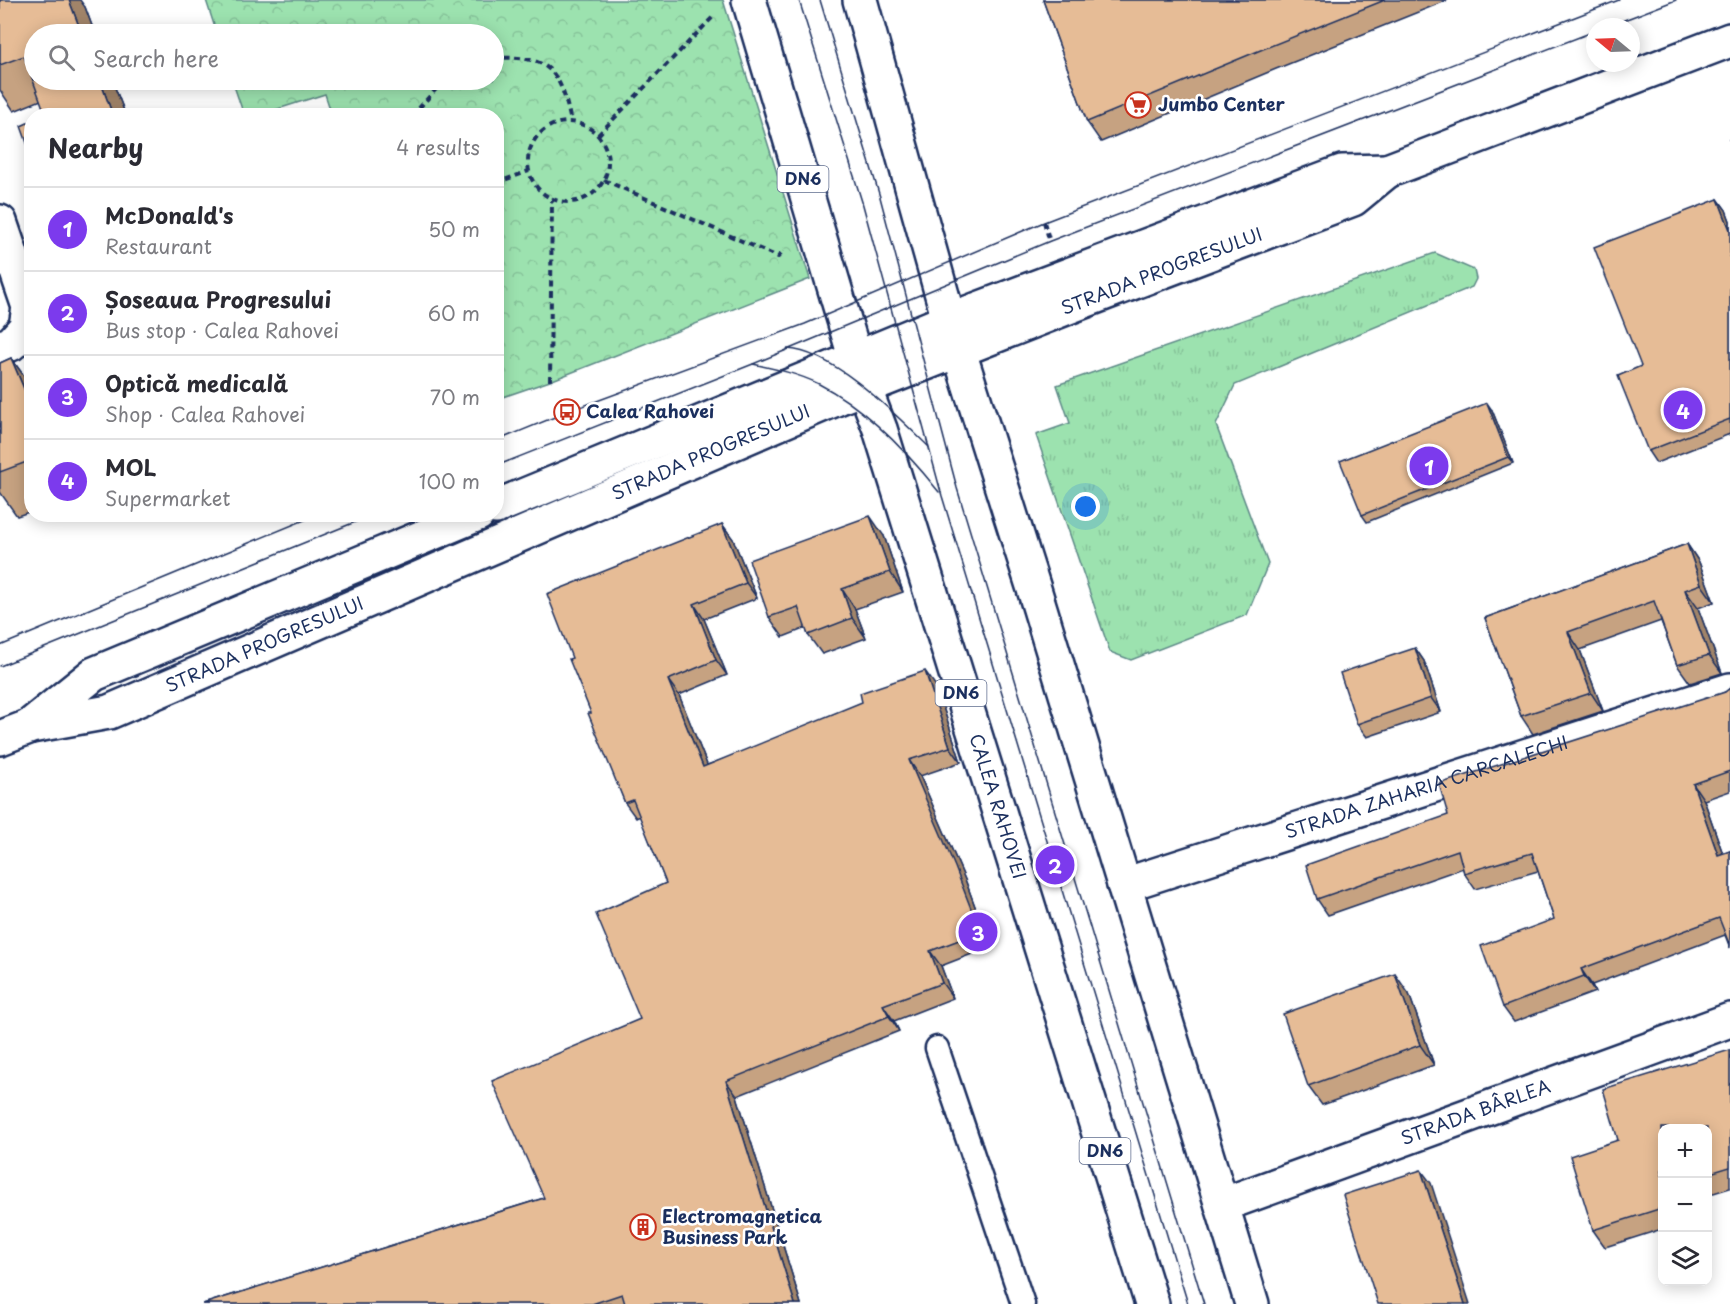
<!DOCTYPE html>
<meta charset="utf-8">
<style>
body{margin:0;font-family:"Playpen Sans",sans-serif;background:#f2f2f3;color:#2b2b33}
.controls{position:absolute;right:18px;bottom:18px;display:grid;overflow:hidden;border-radius:12px;box-shadow:0 3px 15px #0003}
.controls button{width:54px;height:54px;display:grid;place-items:center;padding:0;border:0;border-bottom:2px solid #e1e1e2;background:#fff;color:#2b2b33;font:30px sans-serif}
.compass{position:absolute;left:1586px;top:18px;width:54px;height:54px;border-radius:50%;background:#fff;box-shadow:0 3px 15px #0003;rotate:289deg}
.you{position:absolute;left:1086px;top:507px;width:21px;height:21px;margin:-15px;border:4px solid #fff;border-radius:50%;background:#1a73e8;box-shadow:0 0 0 9px #1a73e833}
.badge{display:grid;place-items:center;width:39px;height:39px;border-radius:50%;background:#7c3aed;color:#fff;font-size:20px;font-weight:700}
.pin{position:absolute;translate:-50% -50%;border:3px solid #fff;box-shadow:0 2px 6px #0006}
.list{margin:0;padding:0;list-style:none}
h2{display:flex;justify-content:space-between;align-items:center;height:78px;margin:0;padding:0 24px;font-size:26px}
h2 small{font-size:20px;font-weight:400;color:#7c7c81}
.list li{display:grid;grid-template-columns:39px 1fr auto;gap:18px;align-items:center;box-sizing:border-box;height:84px;padding:0 24px;border-top:2px solid #e1e1e2}
.list b{display:block;font-size:22px;white-space:nowrap}
.list p{margin:0;font-size:20px;white-space:nowrap;color:#7c7c81}
.list em{font-size:20px;font-style:normal;color:#7c7c81}
.icon{flex:none;width:33px;height:33px;fill:none;stroke:currentColor;stroke-width:2;stroke-linecap:round;stroke-linejoin:round}
.map{position:relative;flex:none;width:1730px;height:1304px;overflow:hidden}
.search{position:absolute;background:#fff;box-shadow:0 3px 15px #0003;left:24px;top:24px;width:480px;height:66px;display:flex;align-items:center;gap:15px;box-sizing:border-box;padding:0 21px;border-radius:33px;color:#7c7c81;font-size:22px}
.panel{position:absolute;background:#fff;box-shadow:0 3px 15px #0003;left:24px;top:108px;width:480px;height:414px;border-radius:24px}
.map>svg:first-child{display:block}
.grass{fill:url(#grass-tufts);stroke:#5c8886;stroke-width:1.5}
.forest{fill:url(#forest-crowns);stroke:#5c8886;stroke-width:1.5}
.lines{fill:none;stroke-linecap:round;stroke-linejoin:round}
.lane-casing{stroke:#1b2f5e;stroke-width:27}
.street-casing{stroke:#1b2f5e;stroke-width:38}
.secondary-casing{stroke:#1b2f5e;stroke-width:38}
.primary-casing{stroke:#1b2f5e;stroke-width:38}
.path{stroke:#1b2f5e;stroke-width:4;stroke-dasharray:6 4.5;stroke-linecap:butt}
.lane{stroke:#fff;stroke-width:22}
.street{stroke:#fff;stroke-width:33}
.secondary{stroke:#fff;stroke-width:33}
.primary{stroke:#fff;stroke-width:33}
.tram{stroke:#1b2f5e;stroke-width:1.5}
.wall{fill:#c6a281;stroke:#1b2f5e;stroke-width:1.5}
.shaded-wall{fill:#a18469;stroke:#1b2f5e;stroke-width:1.5}
.building{fill:#e6bc96;stroke:#1b2f5e;stroke-width:1.5}
.labels{text-anchor:middle;stroke-width:5;stroke-linejoin:round;paint-order:stroke}
.shield{fill:#fff;stroke:#5f6d8e;stroke-width:1.5}
.shield-label{font-size:16px;font-weight:bold;fill:#1b2f5e}
.poi-label{font-size:18px;font-weight:bold;fill:#1b2f5e;stroke:#fff;text-anchor:start}
.street-label{font-size:18px;fill:#1b2f5e;stroke:#fff}
</style>
<div class="map">
<svg width="1730" height="1304" viewBox="0 0 1730 1304">
<defs>
<pattern id="grass-tufts" width="24" height="20" patternUnits="userSpaceOnUse" patternTransform="scale(1.5)"><rect width="24" height="20" fill="#9ce2af"/><path d="M3 7l-1-3M5 7V3M7 7l1-3M15 17l-1-3M17 17v-4M19 17l1-3" fill="none" stroke="#86c299"/></pattern>
<pattern id="forest-crowns" width="20" height="18" patternUnits="userSpaceOnUse" patternTransform="scale(1.5)"><rect width="20" height="18" fill="#9ce2af"/><path d="M2 6a3 3 0 1 1 6 0M12 15a3 3 0 1 1 6 0" fill="none" stroke="#86c299"/></pattern>
</defs>
<rect width="100%" height="100%" fill="#fff"/>
<filter id="ink" filterUnits="userSpaceOnUse"><feTurbulence type="fractalNoise" baseFrequency=".0167" numOctaves="2"/><feDisplacementMap in="SourceGraphic" scale="12" xChannelSelector="R" yChannelSelector="G"/><feConvolveMatrix kernelMatrix="1 2 1 2 8 2 1 2 1" color-interpolation-filters="sRGB"/></filter>
<g filter="url(#ink)">
<!-- grass -->
<polygon class="grass" points="1435,253 1474,270 1476,279 1472,287 1235,385 1216,425 1268,564 1247,615 1131,660 1110,652 1036,435 1070,423 1057,385"/>
<!-- forest -->
<polygon class="forest" points="206,0 723,0 810,279 550,381 497,399 496,116 332,115 325,94 259,115 244,115 232,80 494,80 494,34 217,34"/>
<g class="lines">
<!-- lane casing -->
<g class="lane-casing">
<polyline id="lane" points="937,1048 1023,1304"/>
</g>
<!-- street casing -->
<g class="street-casing">
<g id="street">
<polyline points="0,222 29,307 26,327 11,344 0,347"/>
<path id="s1" d="M1124 885 1730 690"/>
<path id="s2" d="M1222 1205 1730 1020"/>
</g>
</g>
<!-- secondary casing -->
<g class="secondary-casing">
<g id="secondary">
<polyline points="496,507 949,320 1342,172 1387,171"/>
<polyline points="32,724 94,674 478,514"/>
<path id="s3" d="M0 738 31 726 109 712 840 397 1071 306 1353 199 1387 171 1730 40"/>
</g>
</g>
<!-- primary casing -->
<g class="primary-casing">
<g id="primary">
<path id="s4" d="M749 0 864 387 880 429 1152 1304"/>
<polyline points="860,0 949,320 1034,589 1252,1304"/>
</g>
</g>
<!-- path -->
<g class="path">
<path d="M494 58C550 55 560 70 571 122"/>
<polyline points="412,116 437,88 448,80"/>
<circle cx="568" cy="162" r="40"/>
<polyline points="598,135 714,16"/>
<polyline points="1730,140 1730,139"/>
<polyline points="604,180 778,257 784,251"/>
<polyline points="496,183 529,171"/>
<polyline points="1044,222 1050,242"/>
<polyline points="550,381 552,200"/>
</g>
<!-- lane -->
<use href="#lane" class="lane"/>
<!-- street -->
<use href="#street" class="street"/>
<!-- secondary -->
<use href="#secondary" class="secondary"/>
<!-- primary -->
<use href="#primary" class="primary"/>
<!-- tram -->
<g class="tram">
<polyline points="799,0 863,205 942,496 1188,1304"/>
<polyline points="820,0 880,197 957,488 1204,1304"/>
<polyline points="1606,27 1676,0"/>
<path d="M787 349C834 351 895 414 928 446"/>
<path d="M753 364C776 369 799 374 819 384 866 408 907 452 939 492"/>
<polyline points="496,441 567,412 805,324 1044,222 1619,0"/>
<polyline points="496,466 753,364 1050,241 1595,31"/>
<polyline points="0,646 319,514"/>
<polyline points="0,666 375,514"/>
</g>
</g>
<!-- wall -->
<g class="wall">
<polygon points="0,0 85,7 95,34 34,34 34,80 112,80 126,116 46,116 41,100 14,111 0,90"/>
<polygon points="1043,0 1448,0 1276,69 1101,142 1087,122"/>
<polygon points="1718,199 1726,210 1730,221 1730,434 1656,463 1648,451 1641,366"/>
<polygon points="11,358 32,387 32,511 17,516 0,492 0,363"/>
<polygon points="1492,410 1513,463 1367,522 1362,515"/>
<polygon points="722,524 733,539 757,598 704,619 727,675 679,695 707,765 936,686 961,762 920,776 966,882 990,947 941,966 953,998 894,1021 899,1031 737,1096 801,1304 203,1304 544,1198 640,1019 666,883 640,816 636,818 625,803 591,713 572,658"/>
<polygon points="884,536 903,592 855,609 866,638 822,654 808,635 806,628 783,637 769,617"/>
<polygon points="1687,544 1699,562 1714,602 1698,608 1722,673 1690,683 1677,665 1661,621 1580,650 1603,711 1533,734 1521,716 1485,618"/>
<polygon points="1415,648 1424,661 1441,712 1367,737 1357,724"/>
<polygon points="1730,688 1730,791 1704,800 1723,854 1730,851 1730,948 1725,935 1592,985 1595,992 1514,1022 1503,1007 1554,919 1538,871 1475,889 1464,873 1463,868 1328,915 1317,899 1448,815 1725,692"/>
<polygon points="1409,994 1434,1065 1322,1105 1308,1086"/>
<polygon points="1730,1050 1730,1188 1707,1195 1707,1128 1662,1128 1662,1229 1605,1247 1593,1230 1618,1140"/>
</g>
<!-- shaded-wall -->
<g class="shaded-wall">
<polygon points="69,0 80,0 85,7 95,34 82,34"/>
<polygon points="100,80 112,80 126,116 113,116"/>
<polygon points="1718,199 1726,210 1730,221 1730,230"/>
<polygon points="11,358 32,387 32,400 25,391"/>
<polygon points="1487,403 1492,410 1513,463 1508,457"/>
<polygon points="870,516 884,536 903,592 890,572"/>
<polygon points="722,524 733,539 757,598 746,583"/>
<polygon points="1687,544 1699,562 1714,602 1701,584"/>
<polygon points="842,589 855,609 866,638 852,618"/>
<polygon points="1685,590 1698,608 1722,673 1709,655"/>
<polygon points="694,604 704,619 727,675 716,660"/>
<polygon points="1568,632 1580,650 1603,711 1591,693"/>
<polygon points="1415,648 1424,661 1441,712 1431,698"/>
<polygon points="925,671 936,686 961,762 950,747"/>
<polygon points="668,680 679,695 714,782 703,767"/>
<polygon points="909,760 920,776 966,882 990,947 980,932"/>
<polygon points="1693,784 1704,800 1729,871 1718,855"/>
<polygon points="930,951 941,966 953,998 942,983"/>
<polygon points="1581,969 1592,985 1595,992 1584,976"/>
<polygon points="1395,974 1409,994 1434,1065 1420,1045"/>
<polygon points="883,1005 894,1021 899,1031 889,1016"/>
<polygon points="726,1081 737,1096 801,1304 795,1304"/>
<polygon points="1421,1170 1431,1183 1470,1304 1465,1304"/>
</g>
<!-- building -->
<g class="building">
<polygon points="0,0 69,0 82,34 34,34 34,80 100,80 113,116 46,116 24,56 0,65"/>
<polygon points="1043,0 1385,0 1263,49 1087,122"/>
<polygon points="32,121 32,157 21,126"/>
<polygon points="1718,199 1730,230 1730,419 1648,451 1618,376 1641,366 1594,247"/>
<polygon points="11,358 25,391 32,389 32,460 0,472 0,363"/>
<polygon points="1487,403 1508,457 1362,515 1340,461"/>
<polygon points="870,516 890,572 842,589 852,618 808,635 798,607 769,617 749,560"/>
<polygon points="722,524 746,583 694,604 716,660 668,680 703,767 862,702 860,693 925,671 950,747 909,760 955,867 980,932 930,951 942,983 883,1005 889,1016 726,1081 795,1304 625,1304 622,1294 592,1304 203,1304 544,1198 492,1081 640,1019 596,914 666,883 633,800 625,803 588,713 591,713 569,659 572,658 547,594"/>
<polygon points="1687,544 1701,584 1685,590 1709,655 1677,665 1654,601 1568,632 1591,693 1521,716 1485,618"/>
<polygon points="1415,648 1431,698 1357,724 1340,673"/>
<polygon points="1730,688 1730,771 1693,784 1718,855 1730,851 1730,946 1719,918 1581,969 1584,976 1503,1007 1481,946 1554,919 1532,853 1464,873 1458,850 1317,899 1306,865 1448,815 1439,784 1725,692"/>
<polygon points="1395,974 1420,1045 1308,1086 1283,1014"/>
<polygon points="1730,1050 1730,1167 1707,1174 1707,1128 1662,1128 1662,1208 1593,1230 1570,1156 1618,1140 1603,1089"/>
<polygon points="1421,1170 1465,1304 1378,1304 1343,1195"/>
</g>
</g>
<!-- icons -->
<defs>
<g id="supermarket-ring" transform="scale(1.35)"><circle r="9.5" fill="#fff" stroke="#c8321e" stroke-width="1.5"/><path d="M-6-5.5h2.5l.6 2H6L4.5 2H-2.5L-4.4-4H-6ZM-1.5 3.2a1.3 1.3 0 1 0 .1 0ZM3 3.2a1.3 1.3 0 1 0 .1 0Z" fill="#c8321e"/></g>
<g id="bus-ring" transform="scale(1.35)"><circle r="9.5" fill="#fff" stroke="#c8321e" stroke-width="1.5"/><path d="M-5-6H5V4H4V6H2V4H-2V6H-4V4H-5ZM-3.5-4V0h7V-4ZM-3.5 1.2v1.5H-2V1.2ZM2 1.2v1.5H3.5V1.2Z" fill="#c8321e"/></g>
<g id="building-ring" transform="scale(1.35)"><circle r="9.5" fill="#fff" stroke="#c8321e" stroke-width="1.5"/><path d="M-4-6H4V6H1V3H-1V6H-4ZM-2.5-4.3h1.7v1.8h-1.7ZM.8-4.3h1.7v1.8H.8ZM-2.5-1h1.7V.8h-1.7ZM.8-1h1.7V.8H.8Z" fill="#c8321e"/></g>
</defs>
<g fill-rule="evenodd">
<use href="#supermarket-ring" x="1138" y="105"/>
<use href="#bus-ring" x="567" y="412"/>
<use href="#building-ring" x="643" y="1227"/>
</g>
<g class="labels">
<!-- shield labels -->
<g class="shield">
<rect x="777.5" y="166" width="51" height="26" rx="4.5"/>
<rect x="935.5" y="680" width="51" height="26" rx="4.5"/>
<rect x="1079.5" y="1138" width="51" height="26" rx="4.5"/>
</g>
<g class="shield-label">
<text x="803" y="185">DN6</text>
<text x="961" y="699">DN6</text>
<text x="1105" y="1157">DN6</text>
</g>
<!-- poi labels -->
<g class="poi-label">
<text x="1158" y="111">Jumbo Center</text>
<text x="586" y="418">Calea Rahovei</text>
<text x="662" y="1223">Electromagnetica<tspan x="662" dy="21">Business Park</tspan></text>
</g>
<!-- street labels -->
<g class="street-label">
<text dy="6" stroke="none"><textPath href="#s3" startOffset="1254">STRADA PROGRESULUI</textPath></text>
<text dy="6" stroke="none"><textPath href="#s3" startOffset="768">STRADA PROGRESULUI</textPath></text>
<text dy="6" stroke="none"><textPath href="#s3" startOffset="282">STRADA PROGRESULUI</textPath></text>
<text dy="6" stroke="none"><textPath href="#s1" startOffset="318">STRADA ZAHARIA CARCALECHI</textPath></text>
<text dy="6" stroke="none"><textPath href="#s4" startOffset="844">CALEA RAHOVEI</textPath></text>
<text dy="6" stroke="none"><textPath href="#s2" startOffset="270">STRADA BÂRLEA</textPath></text>
</g>
</g>
</svg>
<div class="controls">
<button>+</button>
<button>−</button>
<button><svg class="icon" aria-label="layers" viewBox="0 0 24 24"><path d="M12 4l9 5-9 5-9-5zM3 14l9 5 9-5"/></svg></button>
</div>
<svg class="compass" viewBox="-18 -18 36 36"><path d="M0-13l5 13h-10z" fill="#e53935"/><path d="M0 13l5-13h-10z" fill="#7c7c81"/></svg>
<div class="you"></div>
<div class="pin badge" style="left:1429px;top:466px">1</div>
<div class="pin badge" style="left:1055px;top:865px">2</div>
<div class="pin badge" style="left:978px;top:932px">3</div>
<div class="pin badge" style="left:1683px;top:410px">4</div>
<div class="search"><svg class="icon" aria-label="search" viewBox="0 0 24 24"><circle cx="10" cy="10" r="6"/><path d="M15 15l6 6"/></svg>Search here</div>
<section class="panel">
<h2>Nearby<small>4 results</small></h2>
<ul class="list">
<li><span class="badge">1</span><div><b>McDonald's</b><p>Restaurant</p></div><em>50 m</em></li>
<li><span class="badge">2</span><div><b>Șoseaua Progresului</b><p>Bus stop · Calea Rahovei</p></div><em>60 m</em></li>
<li><span class="badge">3</span><div><b>Optică medicală</b><p>Shop · Calea Rahovei</p></div><em>70 m</em></li>
<li><span class="badge">4</span><div><b>MOL</b><p>Supermarket</p></div><em>100 m</em></li>
</ul>
</section>
</div>
